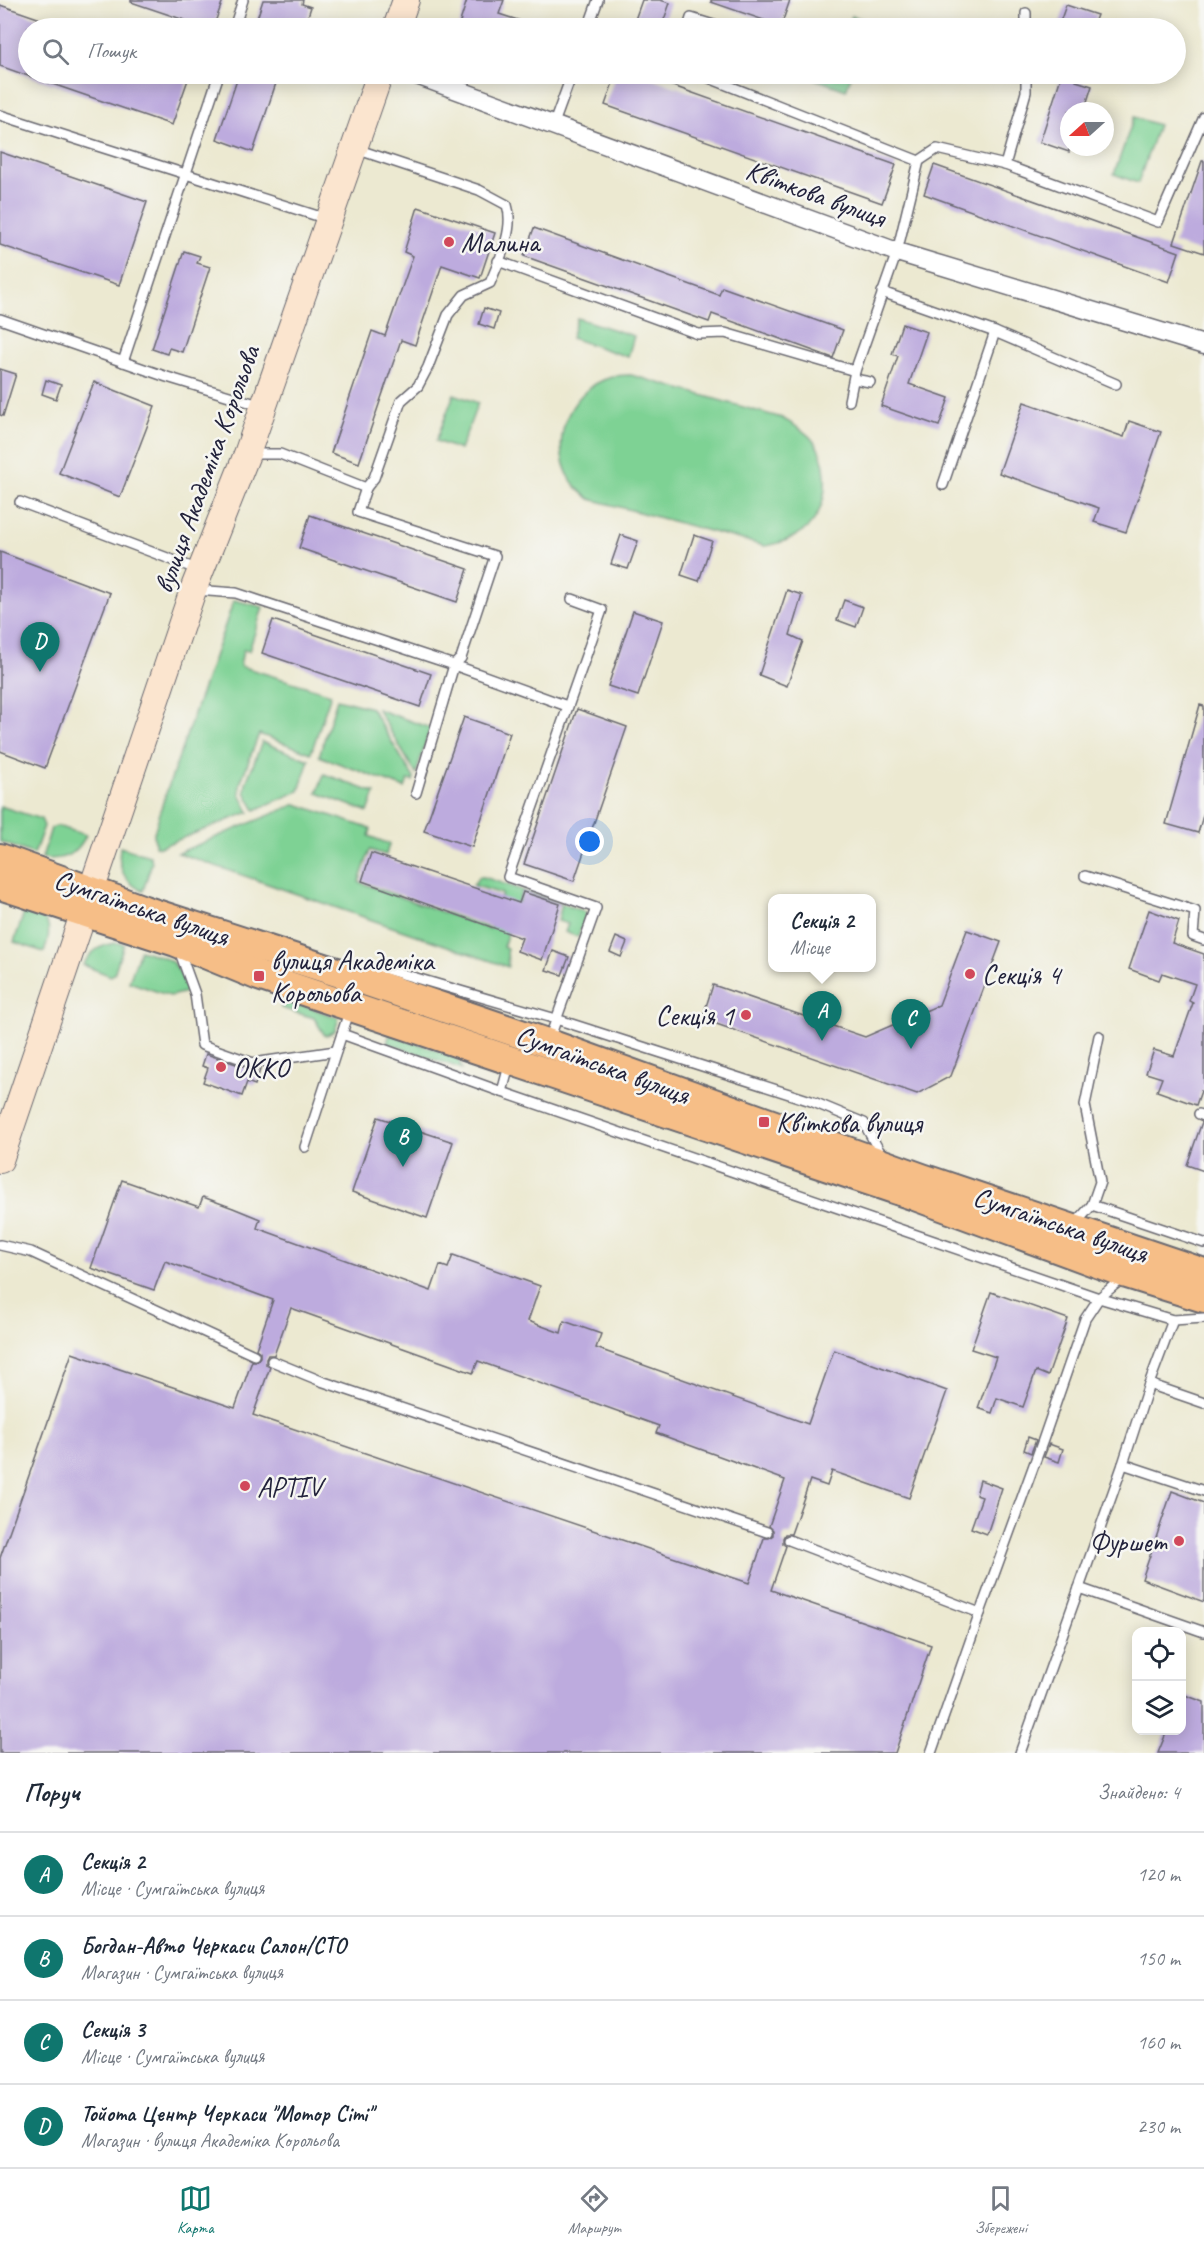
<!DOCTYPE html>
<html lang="uk">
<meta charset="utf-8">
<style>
body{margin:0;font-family:Caveat,sans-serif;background:#f6f6f7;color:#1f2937}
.controls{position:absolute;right:18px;bottom:18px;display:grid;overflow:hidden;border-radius:12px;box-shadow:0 3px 15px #0003}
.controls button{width:54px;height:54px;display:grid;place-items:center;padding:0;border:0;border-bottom:2px solid #e0e1e3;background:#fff;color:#1f2937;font:30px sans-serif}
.compass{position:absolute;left:1060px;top:102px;width:54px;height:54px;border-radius:50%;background:#fff;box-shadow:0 3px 15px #0003;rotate:249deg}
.you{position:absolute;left:590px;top:842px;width:21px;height:21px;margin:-15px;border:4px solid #fff;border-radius:50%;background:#1a73e8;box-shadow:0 0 0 9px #1a73e833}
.badge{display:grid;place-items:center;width:39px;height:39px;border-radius:50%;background:#0f766e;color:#fff;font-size:20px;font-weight:700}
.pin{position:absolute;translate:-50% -50px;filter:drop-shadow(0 2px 3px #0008)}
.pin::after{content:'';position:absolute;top:32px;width:21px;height:18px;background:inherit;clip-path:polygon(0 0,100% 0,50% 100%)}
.popup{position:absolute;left:768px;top:894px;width:108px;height:78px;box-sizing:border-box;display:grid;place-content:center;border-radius:12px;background:#fff;filter:drop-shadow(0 2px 4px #0005);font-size:20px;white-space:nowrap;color:#747a83}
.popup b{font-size:22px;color:#1f2937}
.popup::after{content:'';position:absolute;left:50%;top:100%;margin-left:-12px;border:12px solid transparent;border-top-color:#fff}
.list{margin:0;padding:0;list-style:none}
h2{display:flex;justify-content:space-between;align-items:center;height:78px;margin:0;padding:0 24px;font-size:26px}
h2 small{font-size:20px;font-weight:400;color:#747a83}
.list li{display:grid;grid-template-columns:39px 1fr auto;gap:18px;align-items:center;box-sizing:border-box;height:84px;padding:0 24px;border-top:2px solid #e0e1e3}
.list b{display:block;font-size:22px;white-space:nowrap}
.list p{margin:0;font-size:20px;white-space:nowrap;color:#747a83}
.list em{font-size:20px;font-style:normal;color:#747a83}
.icon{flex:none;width:33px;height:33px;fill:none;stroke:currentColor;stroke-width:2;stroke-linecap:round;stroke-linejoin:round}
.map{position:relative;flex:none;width:1204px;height:1753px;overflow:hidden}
.search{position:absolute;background:#fff;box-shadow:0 3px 15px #0003;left:18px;right:18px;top:18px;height:66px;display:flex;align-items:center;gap:15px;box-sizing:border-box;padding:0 21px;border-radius:33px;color:#747a83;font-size:22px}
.sheet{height:414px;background:#fff}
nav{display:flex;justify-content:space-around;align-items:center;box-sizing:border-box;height:84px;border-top:2px solid #e0e1e3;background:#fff;font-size:16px;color:#747a83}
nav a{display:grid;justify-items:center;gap:3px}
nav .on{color:#0f766e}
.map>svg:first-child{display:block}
.green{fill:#7ed294;stroke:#507a68;stroke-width:1.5}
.building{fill:#bdabde;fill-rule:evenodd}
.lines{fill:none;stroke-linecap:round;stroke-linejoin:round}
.lane-casing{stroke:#696870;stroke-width:12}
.street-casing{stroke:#696870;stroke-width:21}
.secondary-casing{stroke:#696870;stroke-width:28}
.primary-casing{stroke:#696870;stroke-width:32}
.lane{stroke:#fff;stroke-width:9}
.street{stroke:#fff;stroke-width:18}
.secondary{stroke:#fbe5cf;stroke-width:26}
.primary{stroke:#f6be87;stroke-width:28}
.poi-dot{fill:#d1495b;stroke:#f6f6f2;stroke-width:2}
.labels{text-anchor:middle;stroke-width:5;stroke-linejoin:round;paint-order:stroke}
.street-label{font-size:28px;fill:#22223b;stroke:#f6f6f2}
.poi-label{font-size:28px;fill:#22223b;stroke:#f6f6f2;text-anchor:start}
</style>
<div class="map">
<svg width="1204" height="1753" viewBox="0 0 1204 1753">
<rect width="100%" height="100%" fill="#f6f6f2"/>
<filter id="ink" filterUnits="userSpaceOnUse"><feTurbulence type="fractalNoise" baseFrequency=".0167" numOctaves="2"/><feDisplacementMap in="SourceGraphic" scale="12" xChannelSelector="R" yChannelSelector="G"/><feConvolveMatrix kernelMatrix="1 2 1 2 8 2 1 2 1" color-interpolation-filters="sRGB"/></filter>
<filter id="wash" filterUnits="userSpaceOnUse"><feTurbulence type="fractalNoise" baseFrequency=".008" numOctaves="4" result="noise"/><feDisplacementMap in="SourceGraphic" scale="24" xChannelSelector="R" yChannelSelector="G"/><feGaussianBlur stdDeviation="1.35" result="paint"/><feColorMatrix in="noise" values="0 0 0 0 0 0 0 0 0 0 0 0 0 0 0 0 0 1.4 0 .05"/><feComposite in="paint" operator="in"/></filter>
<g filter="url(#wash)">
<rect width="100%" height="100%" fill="#ece9d1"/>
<!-- green -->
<g class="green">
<polygon points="852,16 890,28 848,28"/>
<polygon points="801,74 852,74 846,90"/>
<polygon points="1134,117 1158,125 1138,183 1114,174"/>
<polygon points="577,318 634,336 628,357 571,338"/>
<path d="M631 375 782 418C792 424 802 429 810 437 828 456 830 494 816 517 807 534 783 543 765 546L590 499C586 495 580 492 576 487 545 450 566 389 612 377 618 375 625 375 631 375Z"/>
<polygon points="454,394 478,403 460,450 436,441"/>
<polygon points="234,600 263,607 249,651 243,650 240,666 331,694 311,753 259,734 240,784 240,794 249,812 160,847 155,846 154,833 163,802"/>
<polygon points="337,699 371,708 414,778 413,781 408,780 405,788 319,756"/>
<polygon points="377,709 430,728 416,774"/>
<polygon points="262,742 309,760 299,791 255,810 245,792 246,783"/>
<polygon points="324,774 375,793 368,812 317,793"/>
<polygon points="296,804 371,829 369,836 389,844 386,855 370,850 359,882 490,929 502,894 473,885 479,877 484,877 583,911 586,915 578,937 565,932 568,924 558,921 562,904 522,891 503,947 507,949 508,967 178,853"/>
<polygon points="0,806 41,819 44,826 34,854 0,842"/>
<path d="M57 826 86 835C78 854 62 861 42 858L51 828Z"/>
<path d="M120 847 150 856 152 862 143 891C124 882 117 868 120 847Z"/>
<path d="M25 910C51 917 53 928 44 952L14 942Z"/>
<path d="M116 943 124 944 114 974 111 976 83 965C91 951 100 945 116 943Z"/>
<path d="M140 950C172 960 177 958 187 992L170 996 129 982Z"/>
<polygon points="281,1004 303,1005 339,1018 335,1031 325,1036 314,1018 281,1008"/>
<polygon points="390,1034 457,1057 462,1069 387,1043"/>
</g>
<g id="blocks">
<!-- building -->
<g class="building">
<polygon points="131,0 223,0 213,28 208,28 131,2"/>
<polygon points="263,0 303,0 302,4 311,7 304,28 254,28"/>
<polygon points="467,0 504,0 499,14 536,26 535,28 458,28"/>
<polygon points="642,0 660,0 670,3 661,28 632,28"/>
<polygon points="711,0 790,0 781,26 711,2"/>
<polygon points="0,5 61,26 61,28 28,28 28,76 0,66"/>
<polygon points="1066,5 1097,15 1092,28 1058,28"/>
<polygon points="29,74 190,74 172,125 29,76"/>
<polygon points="239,74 279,74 253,152 217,139"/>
<polygon points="616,74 646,74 645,76 896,165 882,203 605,105"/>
<polygon points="1062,74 1078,74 1076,81 1092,86 1084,111 1069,111 1069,152 1040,142"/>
<polygon points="0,152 147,202 119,285 0,245"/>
<polygon points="1202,161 1204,161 1204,253 1174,243"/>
<polygon points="934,165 1179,252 1169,282 924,194"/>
<polygon points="418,207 495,233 480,278 442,265 415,345 401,340 359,463 331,453 372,331 385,336 413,256 404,252"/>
<polygon points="534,228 719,295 722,287 843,330 833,358 712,314 709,322 524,256"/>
<polygon points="184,251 200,256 197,263 210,267 182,352 169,348 167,354 152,349"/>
<polygon points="484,308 499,313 494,329 479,324"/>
<polygon points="902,324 927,332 909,384 949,398 939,426 881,406 898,356 892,354"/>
<polygon points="0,369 16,374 3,416 0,415"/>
<polygon points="46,380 61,385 56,399 42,394"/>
<polygon points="94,382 155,406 120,497 59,473"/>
<polygon points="1024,402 1124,437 1129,421 1161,432 1126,532 1094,522 1099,508 999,473"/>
<polygon points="310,515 468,569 457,602 299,548"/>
<polygon points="621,535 638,541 628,569 611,564"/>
<polygon points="694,535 712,541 699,581 681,575"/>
<polygon points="0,552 110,593 45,768 0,751"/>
<polygon points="787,590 802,595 790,635 803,641 787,686 759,675"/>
<polygon points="844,600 863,607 856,627 837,620"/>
<polygon points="633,611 663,621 638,696 608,686"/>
<polygon points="273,620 431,674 420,707 262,653"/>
<polygon points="1200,705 1204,706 1204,812 1198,833 1166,824"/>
<polygon points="577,709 627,727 574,881 524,864"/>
<polygon points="464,717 510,733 472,847 424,831"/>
<polygon points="371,853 519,903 523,892 560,904 542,960 517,951 522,938 362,881"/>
<polygon points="1149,910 1179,921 1172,943 1204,954 1204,1093 1201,1091 1196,1105 1157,1091 1162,1078 1146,1073 1154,1050 1174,1056 1193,1003 1189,1001 1195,984 1162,973 1159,980 1129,969"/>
<polygon points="967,930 1001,942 951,1076 917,1094 702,1019 713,985 865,1037 939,1005"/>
<polygon points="616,937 627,942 621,957 610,952"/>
<polygon points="553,951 569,957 562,975 546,970"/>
<polygon points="206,1054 251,1069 260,1070 255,1085 247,1082 242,1096 203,1082 208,1068 202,1066"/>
<polygon points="378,1117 453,1142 427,1218 352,1192"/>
<polygon points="1202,1122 1204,1123 1204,1171 1187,1165"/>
<path d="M122 1180 199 1207 203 1197 233 1208 260 1219 257 1228 431 1291 440 1265 448 1268 453 1255 540 1286 528 1321 561 1333 564 1321 601 1334 596 1348 808 1424 834 1350 947 1391 909 1498 832 1471 827 1486 810 1480 791 1534H785L783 1538V1544L786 1546 771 1590 931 1645 895 1753H0V1558L72 1353 235 1408 252 1361H257L260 1357V1352L256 1349 273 1300 165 1261 154 1290 91 1268ZM291 1308 473 1373 478 1361 659 1426 656 1433 785 1480 769 1526 773 1530V1535L769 1538H764L749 1583 253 1415 270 1367 266 1365V1359L268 1355H274Z"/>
<polygon points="991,1292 1068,1319 1048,1376 1036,1371 1023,1407 997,1398 992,1413 978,1408 996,1357 971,1349"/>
<polygon points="1028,1437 1036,1440 1031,1453 1024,1450"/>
<polygon points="1049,1444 1063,1449 1059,1462 1044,1457"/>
<polygon points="980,1480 1002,1488 987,1534 971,1528 982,1497 976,1495"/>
<polygon points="1172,1491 1204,1503 1204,1602 1142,1579"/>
<polygon points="1182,1694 1204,1702 1204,1753 1158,1753 1167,1731 1182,1731"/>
</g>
</g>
</g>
<g filter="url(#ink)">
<use href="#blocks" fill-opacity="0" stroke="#696870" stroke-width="1.5"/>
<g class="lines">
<!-- lane casing -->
<g class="lane-casing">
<g id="lane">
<polyline points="1026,13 1026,28"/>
<polyline points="234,28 243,0"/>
<polyline points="588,28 598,0"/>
<polyline points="688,28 691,18 723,28"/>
<polyline points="0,115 327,219"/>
<polyline points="553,126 572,74"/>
<polyline points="919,161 937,149 1005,165 1026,92 1026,74"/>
<polyline points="1005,165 1158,222 1204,117"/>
<polyline points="498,261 698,334 725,333 855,371 897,252 919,161 699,74"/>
<polyline points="882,292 995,332 1116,384"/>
<polyline points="0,319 167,377 262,406"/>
<polyline points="123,362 219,74"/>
<polyline points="854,379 870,382"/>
<polyline points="849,401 855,371"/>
<path d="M250 454H280L366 488 374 478 401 401 418 386 428 367 448 315 464 295 490 283C499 261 515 229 507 205L479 190 356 149"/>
<polyline points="943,485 995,332"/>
<polyline points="366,488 358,512 495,556 461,658 454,665 416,793"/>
<polyline points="20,502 199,570"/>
<polyline points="195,590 236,593 454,665 567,706"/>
<polyline points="1085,876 1195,911 1193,936 1204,940"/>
<polyline points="179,950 195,994 202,1045 253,1063 336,1051"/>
<polyline points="372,978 382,968 556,1019 811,1101 864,1123 882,1156"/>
<polyline points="342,1034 502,1092 1099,1298 1173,1320 1204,1318"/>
<polyline points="549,1040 596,908 508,877 602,610 572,599"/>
<polyline points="502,1092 510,1062"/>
<polyline points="1199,1114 1204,1116"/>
<polyline points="305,1147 350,1009"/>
<polyline points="1092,1205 1204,1243"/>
<polyline points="1075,1224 1092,1205 1100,1182 1085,1105 1099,1036"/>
<polyline points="0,1245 31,1252 254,1355"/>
<polyline points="1173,1320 1149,1384 1123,1464 1204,1491"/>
<polyline points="272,1361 321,1381 767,1532"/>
<polyline points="1149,1384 1204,1403"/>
<polyline points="1123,1464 1079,1588 1204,1632"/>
<polyline points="789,1540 980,1613 931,1753"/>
<polyline points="980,1613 1043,1440 1085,1319 1099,1298 1123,1278"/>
<polyline points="1020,1753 1079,1588"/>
</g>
</g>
<!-- street casing -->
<g class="street-casing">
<polyline id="street" points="414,74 897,252 1204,345"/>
</g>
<!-- secondary casing -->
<g class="secondary-casing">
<g id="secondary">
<polyline points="396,28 406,0"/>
<polyline points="0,1160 193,590 247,454 380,74"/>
</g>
</g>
<!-- primary casing -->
<g class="primary-casing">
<g id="primary">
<polyline points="0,858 144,910 368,982 547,1043 922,1178 1204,1273"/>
<polyline points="0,885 176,942 259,976 915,1196 1127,1274 1204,1298"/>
</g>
</g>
<!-- lane -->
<use href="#lane" class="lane"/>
<!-- street -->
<use href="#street" class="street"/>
<!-- secondary -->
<use href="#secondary" class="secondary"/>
<!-- primary -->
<use href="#primary" class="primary"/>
</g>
</g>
<!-- markers -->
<g class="poi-dot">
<circle cx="449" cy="242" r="6"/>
<circle cx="970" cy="974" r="6"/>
<rect x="253" y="970" width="12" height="12" rx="3"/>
<circle cx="746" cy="1015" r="6"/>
<circle cx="221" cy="1067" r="6"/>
<rect x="758" y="1116" width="12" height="12" rx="3"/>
<circle cx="245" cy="1486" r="6"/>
<circle cx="1179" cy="1541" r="6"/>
</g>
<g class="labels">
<!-- street labels -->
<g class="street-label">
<text transform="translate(816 193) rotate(20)" y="10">Квіткова вулиця</text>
<text transform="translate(206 469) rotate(-70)" y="10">вулиця Академіка Корольова</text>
<text transform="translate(142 907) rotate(19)" y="10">Сумгаїтська вулиця</text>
<text transform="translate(603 1064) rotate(20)" y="10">Сумгаїтська вулиця</text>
<text transform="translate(1061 1224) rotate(19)" y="10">Сумгаїтська вулиця</text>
</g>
<!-- poi labels -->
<g class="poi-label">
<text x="461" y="252">Малина</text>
<text x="271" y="970">вулиця Академіка<tspan x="271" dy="32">Корольова</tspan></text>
<text x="982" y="984">Секція 4</text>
<text x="734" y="1025" text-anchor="end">Секція 1</text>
<text x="233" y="1077">ОККО</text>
<text x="776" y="1132">Квіткова вулиця</text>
<text x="257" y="1496">APTIV</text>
<text x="1167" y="1551" text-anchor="end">Фуршет</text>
</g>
</g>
</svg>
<div class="controls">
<button><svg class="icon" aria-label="locate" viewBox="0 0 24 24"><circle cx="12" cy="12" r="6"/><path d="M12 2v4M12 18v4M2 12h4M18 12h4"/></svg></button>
<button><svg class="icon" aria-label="layers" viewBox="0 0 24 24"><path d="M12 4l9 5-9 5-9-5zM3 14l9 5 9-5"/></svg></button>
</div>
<svg class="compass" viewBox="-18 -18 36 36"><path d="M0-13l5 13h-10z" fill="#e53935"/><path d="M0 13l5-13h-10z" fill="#747a83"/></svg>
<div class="you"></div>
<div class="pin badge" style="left:822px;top:1041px">A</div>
<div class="popup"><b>Секція 2</b>Місце</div>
<div class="pin badge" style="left:403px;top:1167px">B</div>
<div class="pin badge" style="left:911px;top:1049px">C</div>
<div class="pin badge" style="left:40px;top:672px">D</div>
<div class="search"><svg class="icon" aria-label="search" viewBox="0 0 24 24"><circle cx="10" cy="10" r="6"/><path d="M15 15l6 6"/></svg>Пошук</div>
</div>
<section class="sheet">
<h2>Поруч<small>Знайдено: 4</small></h2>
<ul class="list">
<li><span class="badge">A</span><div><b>Секція 2</b><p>Місце · Сумгаїтська вулиця</p></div><em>120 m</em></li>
<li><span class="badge">B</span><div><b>Богдан-Авто Черкаси Салон/СТО</b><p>Магазин · Сумгаїтська вулиця</p></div><em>150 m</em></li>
<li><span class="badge">C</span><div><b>Секція 3</b><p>Місце · Сумгаїтська вулиця</p></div><em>160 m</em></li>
<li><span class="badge">D</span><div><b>Тойота Центр Черкаси &quot;Мотор Сіті&quot;</b><p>Магазин · вулиця Академіка Корольова</p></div><em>230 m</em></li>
</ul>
</section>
<nav>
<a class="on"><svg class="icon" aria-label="map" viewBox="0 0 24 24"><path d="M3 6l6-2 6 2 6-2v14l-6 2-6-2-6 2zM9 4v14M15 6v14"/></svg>Карта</a>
<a><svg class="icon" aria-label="directions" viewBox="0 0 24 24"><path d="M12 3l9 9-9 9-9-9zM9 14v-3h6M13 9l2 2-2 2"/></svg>Маршрут</a>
<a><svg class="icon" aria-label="saved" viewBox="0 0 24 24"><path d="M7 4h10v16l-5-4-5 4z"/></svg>Збережені</a>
</nav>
